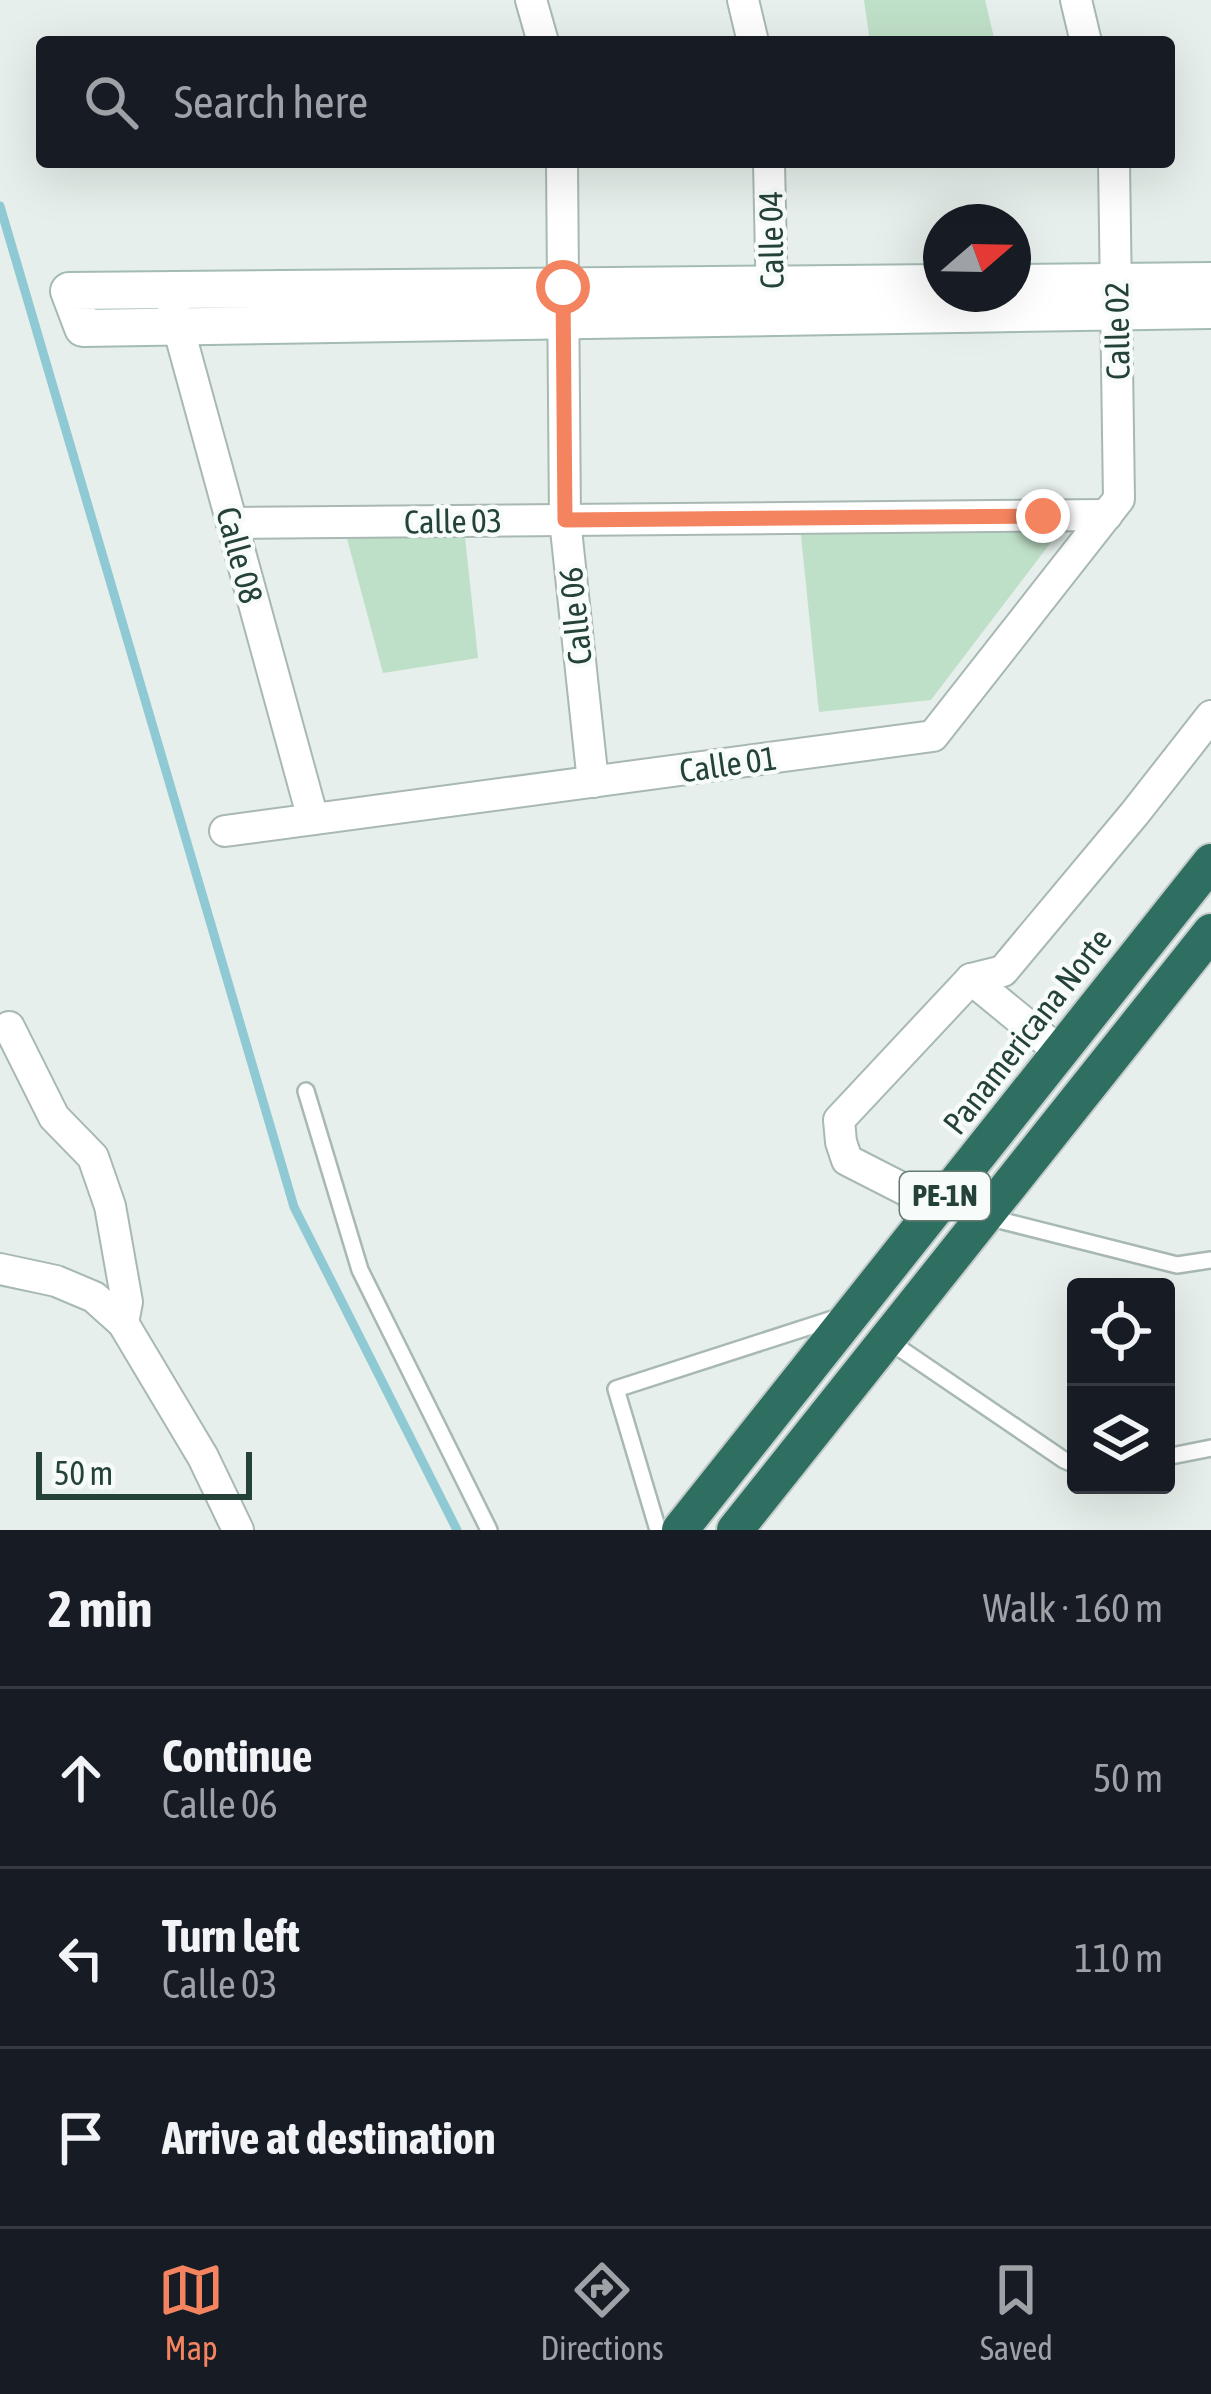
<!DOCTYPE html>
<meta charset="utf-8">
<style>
body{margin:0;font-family:"Asap Condensed",sans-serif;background:#20242c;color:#f1f3f6}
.controls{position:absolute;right:36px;bottom:36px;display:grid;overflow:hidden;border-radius:12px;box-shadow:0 12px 48px #0002}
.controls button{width:108px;height:108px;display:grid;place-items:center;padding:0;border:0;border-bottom:3px solid #363941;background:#171b24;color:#f1f3f6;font:60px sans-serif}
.compass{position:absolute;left:923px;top:204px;width:108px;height:108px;border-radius:50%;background:#171b24;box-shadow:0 12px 48px #0002;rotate:70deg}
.scale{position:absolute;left:36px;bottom:30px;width:216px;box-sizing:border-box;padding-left:12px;border:6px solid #24423a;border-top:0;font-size:33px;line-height:42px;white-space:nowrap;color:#24423a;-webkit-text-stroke:9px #f7fbf9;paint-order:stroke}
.stop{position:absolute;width:36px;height:36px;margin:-27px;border:9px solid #f4845f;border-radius:50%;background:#fff}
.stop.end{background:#f4845f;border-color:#fff;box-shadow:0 3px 12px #0008}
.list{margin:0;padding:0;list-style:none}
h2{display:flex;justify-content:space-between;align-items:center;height:156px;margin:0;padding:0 48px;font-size:51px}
h2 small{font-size:39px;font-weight:400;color:#9ea1a6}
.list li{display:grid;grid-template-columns:78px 1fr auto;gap:36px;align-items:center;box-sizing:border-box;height:180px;padding:0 48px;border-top:3px solid #363941}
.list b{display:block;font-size:45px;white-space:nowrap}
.list p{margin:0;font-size:39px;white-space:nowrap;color:#9ea1a6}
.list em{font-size:39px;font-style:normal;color:#9ea1a6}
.icon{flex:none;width:66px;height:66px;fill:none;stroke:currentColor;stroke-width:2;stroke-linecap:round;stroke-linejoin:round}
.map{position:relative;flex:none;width:1211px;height:1530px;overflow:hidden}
.search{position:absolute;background:#171b24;box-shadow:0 12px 48px #0002;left:36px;right:36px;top:36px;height:132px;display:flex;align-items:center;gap:30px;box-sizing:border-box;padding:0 42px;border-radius:12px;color:#9ea1a6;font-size:45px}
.sheet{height:696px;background:#171b24}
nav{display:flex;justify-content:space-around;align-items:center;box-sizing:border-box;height:168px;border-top:3px solid #363941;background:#171b24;font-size:33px;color:#9ea1a6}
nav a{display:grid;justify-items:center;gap:6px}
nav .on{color:#f4845f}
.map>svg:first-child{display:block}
.green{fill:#bfe0c8}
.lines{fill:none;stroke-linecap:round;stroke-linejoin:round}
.stream{stroke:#8ec9d4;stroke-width:9}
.lane-casing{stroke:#a8b8b2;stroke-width:20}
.street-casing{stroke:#a8b8b2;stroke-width:34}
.secondary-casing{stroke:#a4bbb3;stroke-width:40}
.highway-casing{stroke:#c2cac8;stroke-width:40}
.lane{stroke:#fff;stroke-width:15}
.street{stroke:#fff;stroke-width:30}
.secondary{stroke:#fff;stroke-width:36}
.highway{stroke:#2f6f62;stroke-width:36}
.route{stroke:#f4845f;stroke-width:15}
.labels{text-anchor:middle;stroke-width:9;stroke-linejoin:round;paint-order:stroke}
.shield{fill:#f7fbf9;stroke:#637a73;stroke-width:3}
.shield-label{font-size:30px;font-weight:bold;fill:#24423a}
.street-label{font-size:33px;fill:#24423a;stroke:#f7fbf9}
</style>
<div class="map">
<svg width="1211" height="1530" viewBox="0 0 1211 1530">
<rect width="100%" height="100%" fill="#e6efeb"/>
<!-- green -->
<g class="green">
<polygon points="864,0 985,0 995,42 870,42"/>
<polygon points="1064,525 931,700 819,712 800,526"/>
<polygon points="464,528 478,658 383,673 345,531"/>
</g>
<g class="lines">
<!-- stream -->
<polyline class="stream" points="0,206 294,1207 457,1530"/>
<!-- lane casing -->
<g class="lane-casing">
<g id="lane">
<polyline points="306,1091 360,1270 489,1530"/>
<polyline points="987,1217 1177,1265 1211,1260"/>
<polyline points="889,1341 1064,1460 1076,1465"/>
<polyline points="1166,1457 1211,1448"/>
<polyline points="658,1530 616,1389 839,1317"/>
</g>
</g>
<!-- street casing -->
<g class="street-casing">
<g id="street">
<polyline points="531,0 543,42"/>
<polyline points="743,0 753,42"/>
<polyline points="1076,0 1086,42"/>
<polyline points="562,162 565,520 593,782"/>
<polyline points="769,162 772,306"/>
<polyline points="173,308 313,819"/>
<polyline points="232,523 1107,515"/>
<polyline points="225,831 933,736 1119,499 1114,162"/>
<polyline points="971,979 1060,1052"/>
<polyline points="9,1027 54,1117 93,1157 110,1206 127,1302 123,1323"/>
<polyline points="937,1206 847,1160 841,1142 839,1120 971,979 1003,971 1135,813 1211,716"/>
<polyline points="0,1269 56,1281 94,1297 123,1323 203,1457 238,1530"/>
</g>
</g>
<!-- secondary casing -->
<g class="secondary-casing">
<g id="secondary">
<polyline points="941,283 69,291 83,328 1211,310"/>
<polyline points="1013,283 1211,281"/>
</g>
</g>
<!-- highway casing -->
<g class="highway-casing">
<g id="highway">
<polyline points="680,1530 1211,862"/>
<polyline points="735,1530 1211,932"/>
</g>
</g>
<!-- lane -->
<use href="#lane" class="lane"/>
<!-- street -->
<use href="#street" class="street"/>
<!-- secondary -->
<use href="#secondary" class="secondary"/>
<!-- highway -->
<use href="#highway" class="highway"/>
</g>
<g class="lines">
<!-- route -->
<polyline class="route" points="563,287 565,520 1043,516"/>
</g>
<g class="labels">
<!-- shield labels -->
<rect class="shield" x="900" y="1172" width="90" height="48" rx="9"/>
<g class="shield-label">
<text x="945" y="1206">PE-1N</text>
</g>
<!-- street labels -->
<g class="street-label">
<text transform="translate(771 240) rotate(-91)" y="12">Calle 04</text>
<text transform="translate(1117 331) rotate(-91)" y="12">Calle 02</text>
<text transform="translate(453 521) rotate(-1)" y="12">Calle 03</text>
<text transform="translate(240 555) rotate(75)" y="12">Calle 08</text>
<text transform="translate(575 616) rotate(-96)" y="12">Calle 06</text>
<text transform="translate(728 764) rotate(-8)" y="12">Calle 01</text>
<text transform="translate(1027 1031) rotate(-52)" y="12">Panamericana Norte</text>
</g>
</g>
</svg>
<div class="controls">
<button><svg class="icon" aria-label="locate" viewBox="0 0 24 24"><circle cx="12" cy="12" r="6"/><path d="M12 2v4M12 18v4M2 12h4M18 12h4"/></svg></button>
<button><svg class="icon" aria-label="layers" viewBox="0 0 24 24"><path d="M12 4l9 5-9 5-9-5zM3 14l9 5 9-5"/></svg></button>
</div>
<svg class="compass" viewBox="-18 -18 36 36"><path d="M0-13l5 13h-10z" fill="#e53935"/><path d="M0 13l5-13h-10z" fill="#9ea1a6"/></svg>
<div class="scale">50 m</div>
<div class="stop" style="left:563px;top:287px"></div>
<div class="stop end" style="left:1043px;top:516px"></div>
<div class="search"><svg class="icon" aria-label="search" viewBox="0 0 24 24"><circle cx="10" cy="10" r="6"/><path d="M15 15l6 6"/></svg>Search here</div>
</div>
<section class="sheet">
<h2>2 min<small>Walk · 160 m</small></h2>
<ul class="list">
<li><svg class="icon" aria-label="ahead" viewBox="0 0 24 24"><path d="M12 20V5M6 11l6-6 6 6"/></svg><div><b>Continue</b><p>Calle 06</p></div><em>50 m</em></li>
<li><svg class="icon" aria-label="left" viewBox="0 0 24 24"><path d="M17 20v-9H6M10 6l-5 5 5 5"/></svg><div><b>Turn left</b><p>Calle 03</p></div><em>110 m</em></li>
<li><svg class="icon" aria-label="arrive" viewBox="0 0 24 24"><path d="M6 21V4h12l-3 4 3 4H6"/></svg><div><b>Arrive at destination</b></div></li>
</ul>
</section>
<nav>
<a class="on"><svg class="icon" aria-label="map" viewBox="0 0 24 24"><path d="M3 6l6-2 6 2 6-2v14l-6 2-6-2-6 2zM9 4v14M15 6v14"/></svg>Map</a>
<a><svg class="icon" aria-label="directions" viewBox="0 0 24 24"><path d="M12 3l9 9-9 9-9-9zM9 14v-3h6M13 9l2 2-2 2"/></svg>Directions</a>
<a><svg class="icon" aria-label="saved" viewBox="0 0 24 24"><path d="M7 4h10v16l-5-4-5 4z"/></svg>Saved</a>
</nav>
